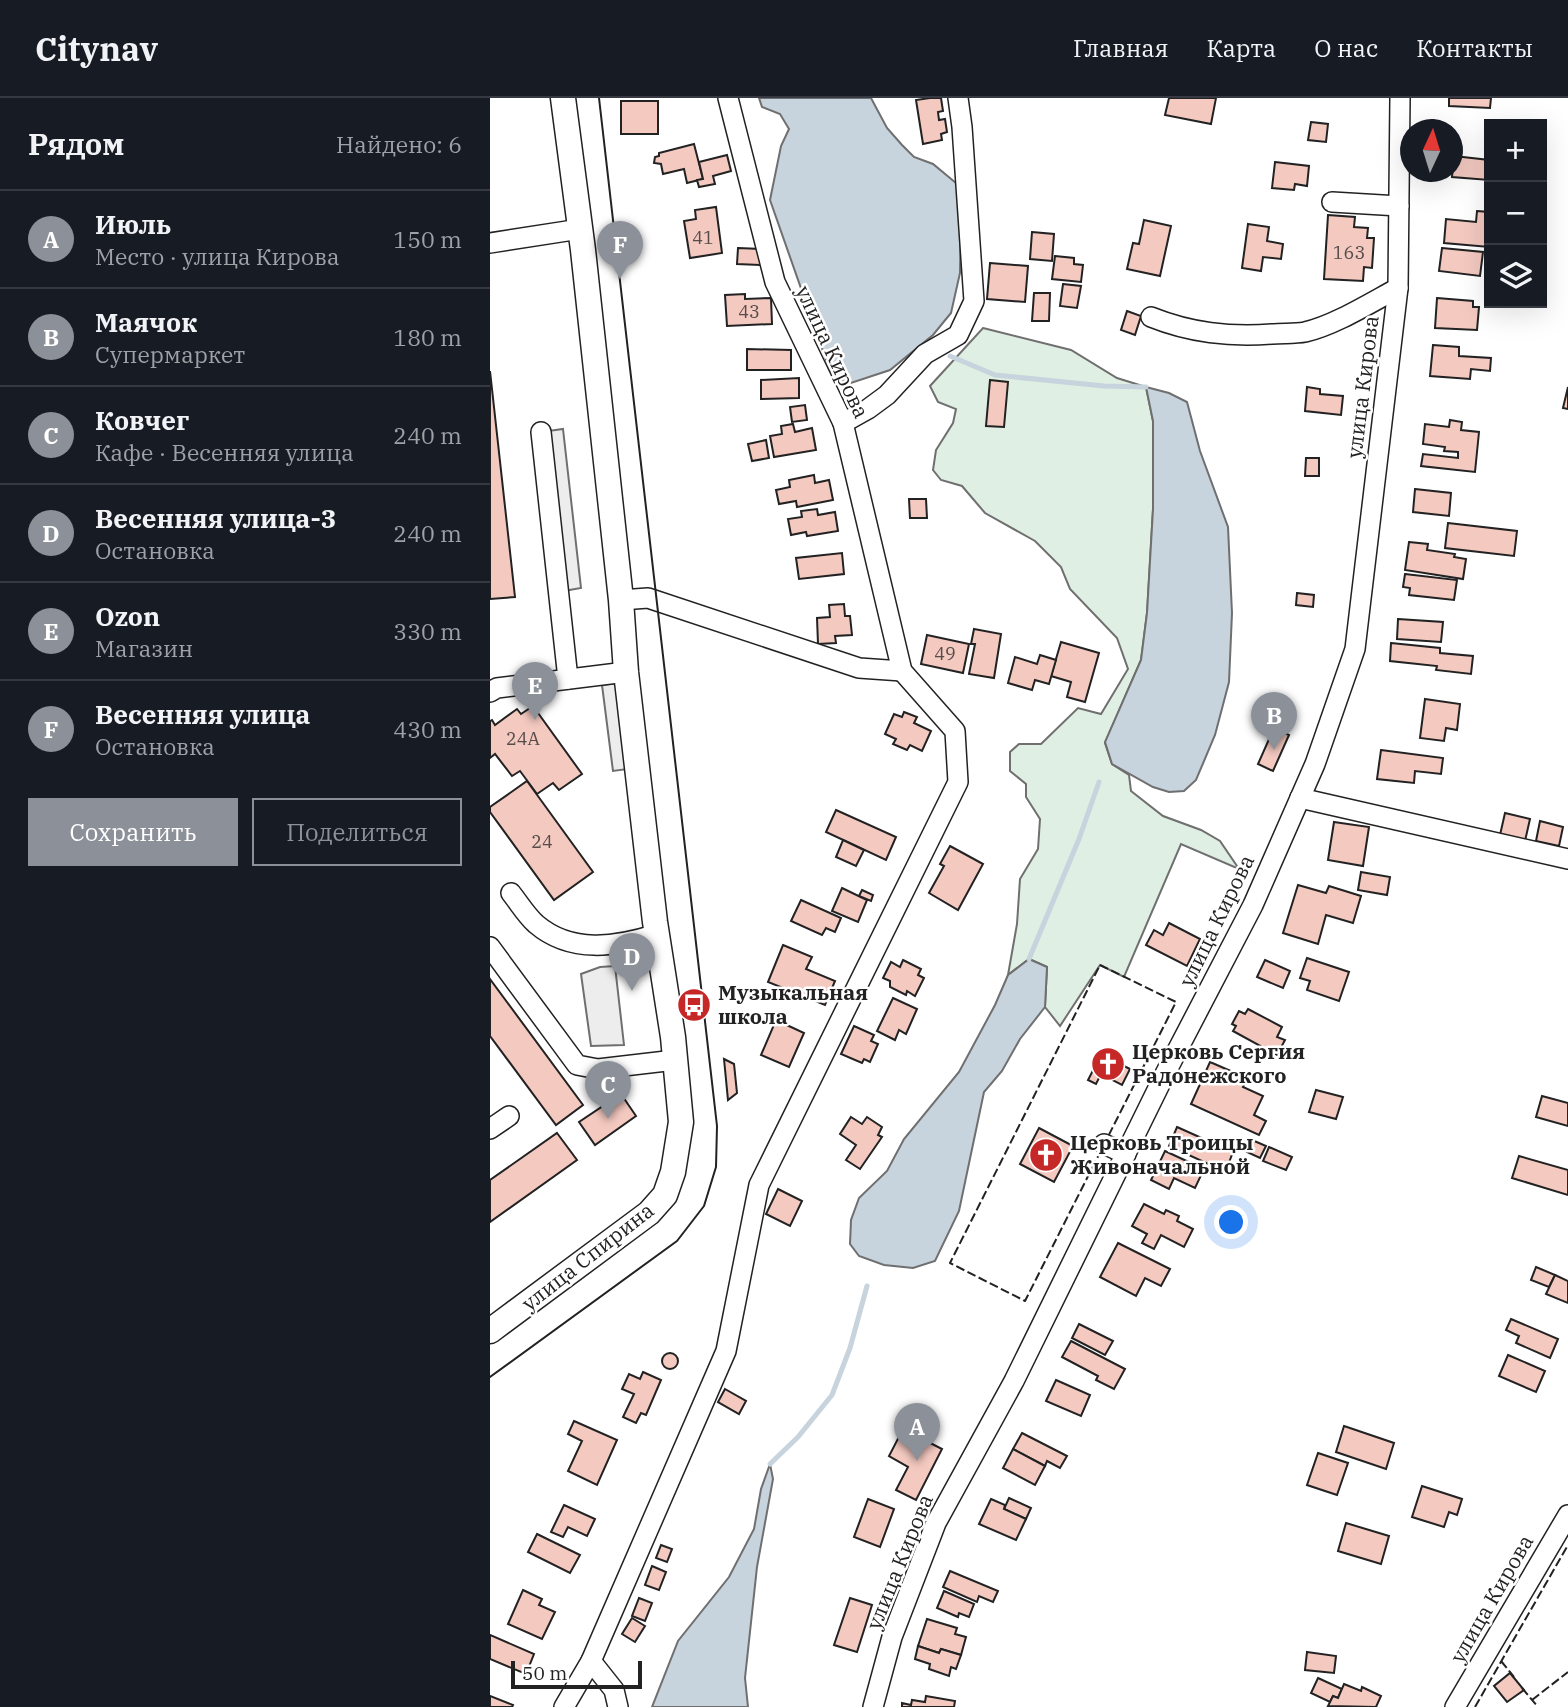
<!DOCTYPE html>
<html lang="ru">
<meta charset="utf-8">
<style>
body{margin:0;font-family:"IBM Plex Serif",serif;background:#20242c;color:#f1f3f6}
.controls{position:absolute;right:21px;top:21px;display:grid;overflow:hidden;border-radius:0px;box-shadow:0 7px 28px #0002}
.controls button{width:63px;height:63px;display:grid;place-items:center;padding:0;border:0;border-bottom:2px solid #363941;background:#171b24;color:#f1f3f6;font:35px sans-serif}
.compass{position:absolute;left:910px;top:21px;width:63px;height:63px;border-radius:50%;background:#171b24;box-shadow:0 7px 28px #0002;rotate:4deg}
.scale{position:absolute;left:21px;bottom:18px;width:131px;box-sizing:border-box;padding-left:7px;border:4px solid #222;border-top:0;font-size:19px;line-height:24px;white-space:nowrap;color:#222;-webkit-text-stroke:5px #fff;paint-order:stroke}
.you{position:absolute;left:742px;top:1125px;width:24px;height:24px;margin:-18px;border:5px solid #fff;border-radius:50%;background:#1a73e8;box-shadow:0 0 0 10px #1a73e833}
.badge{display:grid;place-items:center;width:46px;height:46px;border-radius:50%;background:#8c9099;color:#fff;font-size:23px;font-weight:700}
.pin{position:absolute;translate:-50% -58px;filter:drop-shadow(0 2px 4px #0008)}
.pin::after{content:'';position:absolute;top:37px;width:24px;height:21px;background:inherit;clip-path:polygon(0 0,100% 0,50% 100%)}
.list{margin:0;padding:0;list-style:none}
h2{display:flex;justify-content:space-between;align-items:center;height:91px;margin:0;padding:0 28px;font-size:30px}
h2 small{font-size:23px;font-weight:400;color:#9ea1a6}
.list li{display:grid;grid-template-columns:46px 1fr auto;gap:21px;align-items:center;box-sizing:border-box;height:98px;padding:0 28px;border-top:2px solid #363941}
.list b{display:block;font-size:26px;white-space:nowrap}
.list p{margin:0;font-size:23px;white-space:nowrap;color:#9ea1a6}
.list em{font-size:23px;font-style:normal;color:#9ea1a6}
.actions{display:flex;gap:14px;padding:21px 28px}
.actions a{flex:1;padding:16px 0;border:2px solid #8c9099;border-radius:0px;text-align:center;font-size:24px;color:#8c9099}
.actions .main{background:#8c9099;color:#fff}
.icon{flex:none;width:38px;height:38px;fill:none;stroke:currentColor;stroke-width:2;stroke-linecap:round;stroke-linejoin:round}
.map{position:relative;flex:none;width:1078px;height:1609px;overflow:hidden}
header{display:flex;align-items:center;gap:42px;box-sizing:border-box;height:98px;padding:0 35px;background:#171b24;border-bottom:2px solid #363941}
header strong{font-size:33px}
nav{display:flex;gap:38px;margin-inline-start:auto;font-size:24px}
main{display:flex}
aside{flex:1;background:#171b24}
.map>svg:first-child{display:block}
.green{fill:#e0efe3;stroke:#6f6f6f;stroke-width:2}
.parking{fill:#ededed;stroke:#6f6f6f;stroke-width:2}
.water{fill:#c7d3dd;stroke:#6f6f6f;stroke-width:2}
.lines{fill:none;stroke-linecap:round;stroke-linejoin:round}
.stream{stroke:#c7d3dd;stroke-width:5}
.building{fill:#f3c9c0;stroke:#222;stroke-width:2}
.minor-casing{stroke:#222;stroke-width:22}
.major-casing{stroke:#222;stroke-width:27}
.minor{stroke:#fff;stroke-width:19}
.major{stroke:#fff;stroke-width:24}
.tram{stroke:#222;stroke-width:2}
.fence{stroke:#222;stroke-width:2;stroke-dasharray:9 3.5;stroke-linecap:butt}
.labels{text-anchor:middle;stroke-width:5;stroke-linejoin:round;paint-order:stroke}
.number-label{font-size:18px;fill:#564c4a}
.street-label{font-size:21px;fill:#222;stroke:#fff}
.poi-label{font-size:21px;font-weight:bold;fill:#222;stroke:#fff;text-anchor:start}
</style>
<header>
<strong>Citynav</strong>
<nav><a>Главная</a><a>Карта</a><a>О нас</a><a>Контакты</a></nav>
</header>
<main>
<aside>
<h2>Рядом<small>Найдено: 6</small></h2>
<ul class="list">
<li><span class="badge">A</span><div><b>Июль</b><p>Место · улица Кирова</p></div><em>150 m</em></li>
<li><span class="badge">B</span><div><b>Маячок</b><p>Супермаркет</p></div><em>180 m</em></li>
<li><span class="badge">C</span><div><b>Ковчег</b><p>Кафе · Весенняя улица</p></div><em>240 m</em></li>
<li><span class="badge">D</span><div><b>Весенняя улица-3</b><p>Остановка</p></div><em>240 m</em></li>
<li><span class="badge">E</span><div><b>Ozon</b><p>Магазин</p></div><em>330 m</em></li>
<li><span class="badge">F</span><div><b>Весенняя улица</b><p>Остановка</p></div><em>430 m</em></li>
</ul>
<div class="actions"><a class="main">Сохранить</a><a>Поделиться</a></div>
</aside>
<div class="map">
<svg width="1078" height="1609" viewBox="0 0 1078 1609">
<rect width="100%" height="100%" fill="#fff"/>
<!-- green -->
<polygon class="green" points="493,230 581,252 627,280 656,289 663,323 663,411 657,515 651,562 615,645 622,666 639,677 641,693 673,718 711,732 730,743 749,771 691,746 634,879 610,867 570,928 555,909 557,869 539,861 518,877 527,826 530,781 548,751 550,721 536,699 536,686 520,673 520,654 529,646 551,646 588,610 611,616 638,571 627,540 580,491 571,469 545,443 495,415 472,388 451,382 443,372 446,352 463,325 466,311 448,304 440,288"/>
<!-- parking -->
<g class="parking">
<polygon points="73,331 91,490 68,494 51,334"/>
<polygon points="128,585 138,671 123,673 112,587"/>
<polygon points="125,868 134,947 101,948 91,876 110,869"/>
</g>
<!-- water -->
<g class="water">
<polygon points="269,0 381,0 397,30 412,47 424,59 443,66 466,85 471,106 470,175 461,215 443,237 400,272 358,286 340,273 280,102 291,48 299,31 290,16 272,9"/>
<polygon points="656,289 679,295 697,304 710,353 738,429 742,515 739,584 725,637 706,682 694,693 679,694 663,689 622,666 615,644 651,562 657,515 663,411 663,323"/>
<polygon points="539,861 557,869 555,909 530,941 512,973 494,994 469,1113 445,1163 423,1170 394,1167 369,1158 360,1146 361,1122 369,1100 397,1073 414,1041 469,974 505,907 518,877"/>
<polygon points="280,1366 283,1381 267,1469 255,1580 258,1609 162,1609 188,1543 239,1479 264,1431 271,1391"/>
</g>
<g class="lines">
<!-- stream -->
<g class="stream">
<polyline points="460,258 505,277 614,288 656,289"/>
<polyline points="539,861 589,741 609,684"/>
<polyline points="280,1366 308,1339 342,1297 360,1250 377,1188"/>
</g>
</g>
<!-- building -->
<g class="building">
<polygon points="440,0 451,0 453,13 448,14 449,22 455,21 457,34 451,36 452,42 433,46 426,2"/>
<polygon points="679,0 726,0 721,26 675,17"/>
<polygon points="959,0 1001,0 1000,10 959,8"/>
<rect x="131" y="3" width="37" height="33"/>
<polygon points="821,24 838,26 836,44 818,42"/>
<polygon points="204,46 213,81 197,85 194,71 173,76 171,66 164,65 165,59 169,58 169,55"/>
<polygon points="237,57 241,73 223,78 225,86 209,89 207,82 213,81 209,64"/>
<polygon points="964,58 999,62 999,82 962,79"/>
<polygon points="785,64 819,68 817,88 805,86 804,92 782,90"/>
<polygon points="226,109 232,155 200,160 194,123 206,121 205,112"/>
<polygon points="987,113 999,114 999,149 954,145 956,121 986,124"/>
<polygon points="838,117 865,119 864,129 878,130 877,140 884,140 882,170 874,169 873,183 834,181"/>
<polygon points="654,122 681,128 670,178 637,171 643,145 649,146"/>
<polygon points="758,126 779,129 777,143 793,146 791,161 773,159 771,173 752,170"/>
<polygon points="542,134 564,136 562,163 540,161"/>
<polygon points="248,150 271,151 270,167 247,166"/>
<polygon points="952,150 993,154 990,178 949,173"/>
<polygon points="565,158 584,160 584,166 593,167 591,184 562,181"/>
<polygon points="500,165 538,168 535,204 497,201"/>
<polygon points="573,186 591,188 587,210 570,208"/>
<polygon points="544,195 560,195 559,223 542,223"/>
<polygon points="255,196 255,201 281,200 282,226 237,228 235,197"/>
<polygon points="947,200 983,203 983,209 989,209 987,232 945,230"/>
<polygon points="637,213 651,218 645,237 631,232"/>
<polygon points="943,247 969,249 969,258 1001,260 1000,273 981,271 980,281 940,278"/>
<polygon points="257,251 301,252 301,272 257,272"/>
<polygon points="0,273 25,499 0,501"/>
<polygon points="309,280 309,300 271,301 271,282"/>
<polygon points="500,282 518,284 514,329 496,328"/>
<polygon points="817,289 830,291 830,296 853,298 851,317 815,313"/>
<polygon points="1078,289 1078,311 1073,310"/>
<polygon points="315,307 317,322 302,324 300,309"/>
<polygon points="960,322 972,324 971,332 989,334 985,374 931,368 933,356 968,360 968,354 954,353 955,349 933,346 935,326 959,329"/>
<polygon points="303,326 305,334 322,330 326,352 284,359 280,338 292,336 291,328"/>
<polygon points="276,342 279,360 262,363 258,346"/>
<polygon points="816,360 829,360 829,378 815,378"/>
<polygon points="324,377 325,385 339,382 343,402 307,409 306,403 289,406 286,392 300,389 299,382"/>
<polygon points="925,391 961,395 959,418 923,414"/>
<polygon points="419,401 436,401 437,420 420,420"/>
<polygon points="327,411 328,417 345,414 348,433 317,438 316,434 301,437 298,421 312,419 311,413"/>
<polygon points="958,425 1027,433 1024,458 955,450"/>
<polygon points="919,444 938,446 937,452 965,456 964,459 976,461 973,481 915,472"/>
<polygon points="352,455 354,476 309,481 306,460"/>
<polygon points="915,476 967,482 964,502 919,497 920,490 913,489"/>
<polygon points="807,495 824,497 823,509 806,507"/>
<polygon points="354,506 355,518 360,518 362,537 345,538 346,545 328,546 327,520 340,519 339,507"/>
<polygon points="908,521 953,524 951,544 907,541"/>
<polygon points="484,531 511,536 504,580 479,576 485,546 481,546"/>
<polygon points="437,537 479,546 473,575 431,566"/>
<polygon points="571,544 609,555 595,604 577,599 581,584 561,578"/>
<polygon points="901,545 950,550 950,555 983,558 981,576 946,572 947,568 900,563"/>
<polygon points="550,557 566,562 559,586 545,582 542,592 518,585 525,559 547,566"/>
<polygon points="935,601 970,606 967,632 956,630 954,643 930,640"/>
<polygon points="43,608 92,676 69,692 63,685 47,696 30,673 22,678 5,656 0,660 0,623 2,622 5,627 27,611 31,616"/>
<polygon points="414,614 427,619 424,625 441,633 432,653 420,647 417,652 403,646 406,641 395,636 404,616 412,619"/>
<polygon points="784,630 799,637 783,673 768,666"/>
<polygon points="891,652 953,660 951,676 925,673 924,685 887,681"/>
<polygon points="37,683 103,774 64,802 0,714 0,709"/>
<polygon points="346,712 406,739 396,762 336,734"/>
<polygon points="1015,715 1040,721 1035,743 1010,737"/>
<polygon points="1050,723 1073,729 1069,748 1046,743"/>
<polygon points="844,724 879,729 873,768 838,762"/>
<polygon points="353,742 374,752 366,768 346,759"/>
<polygon points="460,748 493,766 468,812 439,795 454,768 450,766"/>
<polygon points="871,774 900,779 897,797 868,792"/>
<polygon points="808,787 836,795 839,788 871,798 863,825 836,817 828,846 793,835"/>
<polygon points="352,790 377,802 368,824 342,813"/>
<polygon points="372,792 383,797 381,803 369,798"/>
<polygon points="311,802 351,820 345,834 336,830 332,837 301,823"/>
<polygon points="679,825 710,841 697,868 656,847 664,832 673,837"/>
<polygon points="293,847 322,859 316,871 345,883 335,907 278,884"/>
<polygon points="817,860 859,874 849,903 817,892 820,883 810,880"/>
<polygon points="413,862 431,871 428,877 434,880 425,898 417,893 416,897 400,889 400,883 393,880 401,864 410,869"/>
<polygon points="775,862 800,873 793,890 767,879"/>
<polygon points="0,881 93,1007 66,1027 0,938"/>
<polygon points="403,900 427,911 416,936 409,932 405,942 387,933"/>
<polygon points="758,911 792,929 787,939 795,942 787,957 743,933 746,928 742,926 749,913 755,916"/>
<polygon points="286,922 314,935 299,969 271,957"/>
<polygon points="364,928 384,937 381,943 388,946 380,964 374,961 372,965 351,956"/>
<polygon points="614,951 623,955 620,961 640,971 632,987 611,976 606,986 598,982"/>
<polygon points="234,961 244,966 247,995 238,1002"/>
<polygon points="720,964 757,980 753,989 773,998 764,1017 776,1023 769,1037 701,1006"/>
<polygon points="826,992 853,999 846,1021 819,1014"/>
<polygon points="131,996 146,1018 105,1047 89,1024"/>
<polygon points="1052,998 1078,1005 1078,1028 1046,1019"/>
<polygon points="361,1019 372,1026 377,1019 392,1029 388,1037 392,1039 370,1071 356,1062 366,1047 350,1036"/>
<polygon points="687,1029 743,1054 738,1067 730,1064 727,1070 679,1048"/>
<polygon points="549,1030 583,1048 564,1084 530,1066"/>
<polygon points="67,1035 87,1062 0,1124 0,1082"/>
<polygon points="762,1042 776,1048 770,1060 757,1054"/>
<polygon points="779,1049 802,1059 796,1072 773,1063"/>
<polygon points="675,1053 714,1071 705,1090 684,1080 679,1091 661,1082"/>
<polygon points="1029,1058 1078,1072 1078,1097 1022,1080"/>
<polygon points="288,1091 312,1103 300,1128 276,1116"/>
<polygon points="654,1106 674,1116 676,1112 689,1118 687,1123 703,1131 694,1149 671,1137 664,1151 652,1145 657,1136 642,1128"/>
<polygon points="628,1145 680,1171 671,1188 655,1180 646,1198 610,1179"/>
<polygon points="1046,1169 1065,1177 1059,1189 1041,1182"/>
<polygon points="1065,1177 1078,1183 1078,1205 1056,1196"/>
<polygon points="1021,1221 1068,1241 1060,1260 1026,1245 1029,1238 1016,1232"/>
<polygon points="589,1226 623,1243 615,1257 582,1240"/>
<polygon points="581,1243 635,1271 624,1291 606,1282 608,1278 572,1259"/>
<circle cx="180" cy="1263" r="8"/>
<polygon points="1018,1257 1055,1273 1046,1294 1009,1278"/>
<polygon points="153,1274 171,1282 156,1317 151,1315 146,1325 133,1319 144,1296 132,1291 139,1276 150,1281"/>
<polygon points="566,1282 600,1297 591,1318 556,1303"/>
<polygon points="235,1291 256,1303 249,1316 228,1304"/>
<polygon points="84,1323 127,1342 107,1387 78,1373 92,1343 78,1336"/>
<polygon points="854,1328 904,1345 896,1371 846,1354"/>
<polygon points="413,1331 452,1351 426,1402 406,1392 418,1369 399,1358"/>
<polygon points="532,1335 577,1358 570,1370 557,1363 555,1368 523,1351"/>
<polygon points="523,1351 555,1368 545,1387 513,1370"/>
<polygon points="828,1355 858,1365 847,1397 817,1387"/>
<polygon points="932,1388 972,1401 967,1417 959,1414 954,1429 922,1419"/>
<polygon points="519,1400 541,1410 536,1421 514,1411"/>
<polygon points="378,1401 404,1411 390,1449 364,1439"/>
<polygon points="501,1401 515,1407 514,1411 536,1421 526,1442 489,1426"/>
<polygon points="74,1407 105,1421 97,1438 78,1429 73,1439 61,1434"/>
<polygon points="856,1425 899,1438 891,1466 848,1453"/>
<polygon points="47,1436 90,1457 80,1475 38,1454"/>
<polygon points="171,1447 182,1451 177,1464 166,1460"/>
<polygon points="162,1468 176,1474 169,1492 155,1487"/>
<polygon points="460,1473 508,1493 503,1504 489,1498 487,1504 453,1489"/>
<polygon points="33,1492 52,1501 49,1507 65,1514 52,1541 18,1526"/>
<polygon points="454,1493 484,1506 479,1519 469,1515 468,1519 447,1510"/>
<polygon points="149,1500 162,1505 155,1523 142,1518"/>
<polygon points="360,1500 382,1507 367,1554 344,1547"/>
<polygon points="142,1520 155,1528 145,1544 132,1536"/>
<polygon points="437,1521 467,1530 465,1536 476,1539 471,1557 451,1551 449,1555 428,1548"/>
<polygon points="0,1537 44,1556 36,1576 0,1561"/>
<polygon points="428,1548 449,1555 451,1551 471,1557 466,1571 461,1569 459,1578 439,1571 440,1566 425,1561"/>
<polygon points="817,1554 846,1558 844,1575 815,1572"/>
<polygon points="1020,1575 1034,1592 1017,1604 1004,1588"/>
<polygon points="828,1580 852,1591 848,1600 843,1598 840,1604 821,1595"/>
<polygon points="854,1586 871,1593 872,1589 891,1598 886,1609 838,1608 843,1598 848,1600"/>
<polygon points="0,1598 23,1607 22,1609 0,1609"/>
<polygon points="436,1598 465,1603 464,1609 412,1609 412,1605 421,1607 422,1602 435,1604"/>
</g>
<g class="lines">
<!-- minor casing -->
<g class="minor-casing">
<g id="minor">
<polyline points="842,104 909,108"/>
<polyline points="0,145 90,131"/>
<path d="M661 219C701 235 739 239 782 236 793 235 805 236 815 234 845 227 880 205 908 190"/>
<polyline points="353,325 378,311 397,297 435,256 468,237 484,203 472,29 468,0"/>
<polyline points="51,334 78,581"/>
<polyline points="131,502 158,500 369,570 412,573"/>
<polyline points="0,594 7,590 136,574"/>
<polyline points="810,700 1078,761"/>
<path d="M21 795C29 805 36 817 46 826 81 856 126 849 167 836"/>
<polyline points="0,849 87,967 108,971 185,962"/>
<polyline points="0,1031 19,1018"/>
<polyline points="614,1046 636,1056"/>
<polyline points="101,1563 124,1592 128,1609"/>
<polyline points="74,1609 101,1563 236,1253 269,1087 468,684 465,633 412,573 353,325 285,184 238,0"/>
<polyline points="383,1609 402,1539 446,1425 524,1283 675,976 763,807 825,666 865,551 908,190 910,0"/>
<polyline points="965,1609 1078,1417"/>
</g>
</g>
<!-- major casing -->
<g class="major-casing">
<polyline id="major" points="0,1233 159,1115 175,1097 183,1074 191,1024 183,939 165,824 136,574 131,502 93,152 73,0"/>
</g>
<!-- minor -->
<use href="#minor" class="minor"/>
<!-- major -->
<use href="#major" class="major"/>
<!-- tram -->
<polyline class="tram" points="0,1279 187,1143 214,1108 226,1069 227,1028 109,0"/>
<!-- fence -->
<g class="fence">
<polygon points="610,867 686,904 535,1203 460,1165"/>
<polyline points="1011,1563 1024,1579"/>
<polyline points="1032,1590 1048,1609"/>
<polyline points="1042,1602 1078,1574"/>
<polyline points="985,1609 1078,1447"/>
</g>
</g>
<!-- icons -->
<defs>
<g id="bus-disc" transform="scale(1.75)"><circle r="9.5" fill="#c62828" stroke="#fff"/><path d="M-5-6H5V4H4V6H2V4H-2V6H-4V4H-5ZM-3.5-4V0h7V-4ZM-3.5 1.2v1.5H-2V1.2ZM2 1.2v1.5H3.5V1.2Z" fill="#fff"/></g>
<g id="church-disc" transform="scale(1.75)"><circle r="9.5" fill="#c62828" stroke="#fff"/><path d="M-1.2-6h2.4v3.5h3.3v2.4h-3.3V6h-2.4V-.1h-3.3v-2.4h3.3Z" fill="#fff"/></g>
</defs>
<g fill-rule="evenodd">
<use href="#bus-disc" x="204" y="907"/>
<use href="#church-disc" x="618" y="966"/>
<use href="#church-disc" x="556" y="1057"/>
</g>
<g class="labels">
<!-- number labels -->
<g class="number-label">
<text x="213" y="146">41</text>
<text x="859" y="161">163</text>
<text x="259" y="220">43</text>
<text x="455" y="562">49</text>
<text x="33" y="647">24А</text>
<text x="52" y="750">24</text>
</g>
<!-- street labels -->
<g class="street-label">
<text transform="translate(342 254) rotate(65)" y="7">улица Кирова</text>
<text transform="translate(873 289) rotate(-83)" y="7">улица Кирова</text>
<text transform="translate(727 823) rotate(-64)" y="7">улица Кирова</text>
<text transform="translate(98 1159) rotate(-38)" y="7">улица Спирина</text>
<text transform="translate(410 1464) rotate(-68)" y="7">улица Кирова</text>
<text transform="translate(1002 1501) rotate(-60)" y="7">улица Кирова</text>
</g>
<!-- poi labels -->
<g class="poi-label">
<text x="228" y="902">Музыкальная<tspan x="228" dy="24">школа</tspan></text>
<text x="642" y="961">Церковь Сергия<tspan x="642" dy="24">Радонежского</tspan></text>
<text x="580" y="1052">Церковь Троицы<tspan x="580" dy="24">Живоначальной</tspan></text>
</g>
</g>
</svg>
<div class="controls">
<button>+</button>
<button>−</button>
<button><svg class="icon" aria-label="layers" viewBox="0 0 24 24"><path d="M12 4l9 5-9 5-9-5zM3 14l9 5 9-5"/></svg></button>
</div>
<svg class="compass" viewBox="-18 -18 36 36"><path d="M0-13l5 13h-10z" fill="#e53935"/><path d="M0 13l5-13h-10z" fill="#9ea1a6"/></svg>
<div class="scale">50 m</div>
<div class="you"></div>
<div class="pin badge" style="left:427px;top:1363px">A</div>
<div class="pin badge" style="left:784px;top:652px">B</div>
<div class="pin badge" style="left:118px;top:1021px">C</div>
<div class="pin badge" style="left:142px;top:893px">D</div>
<div class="pin badge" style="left:45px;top:622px">E</div>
<div class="pin badge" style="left:130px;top:181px">F</div>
</div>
</main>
